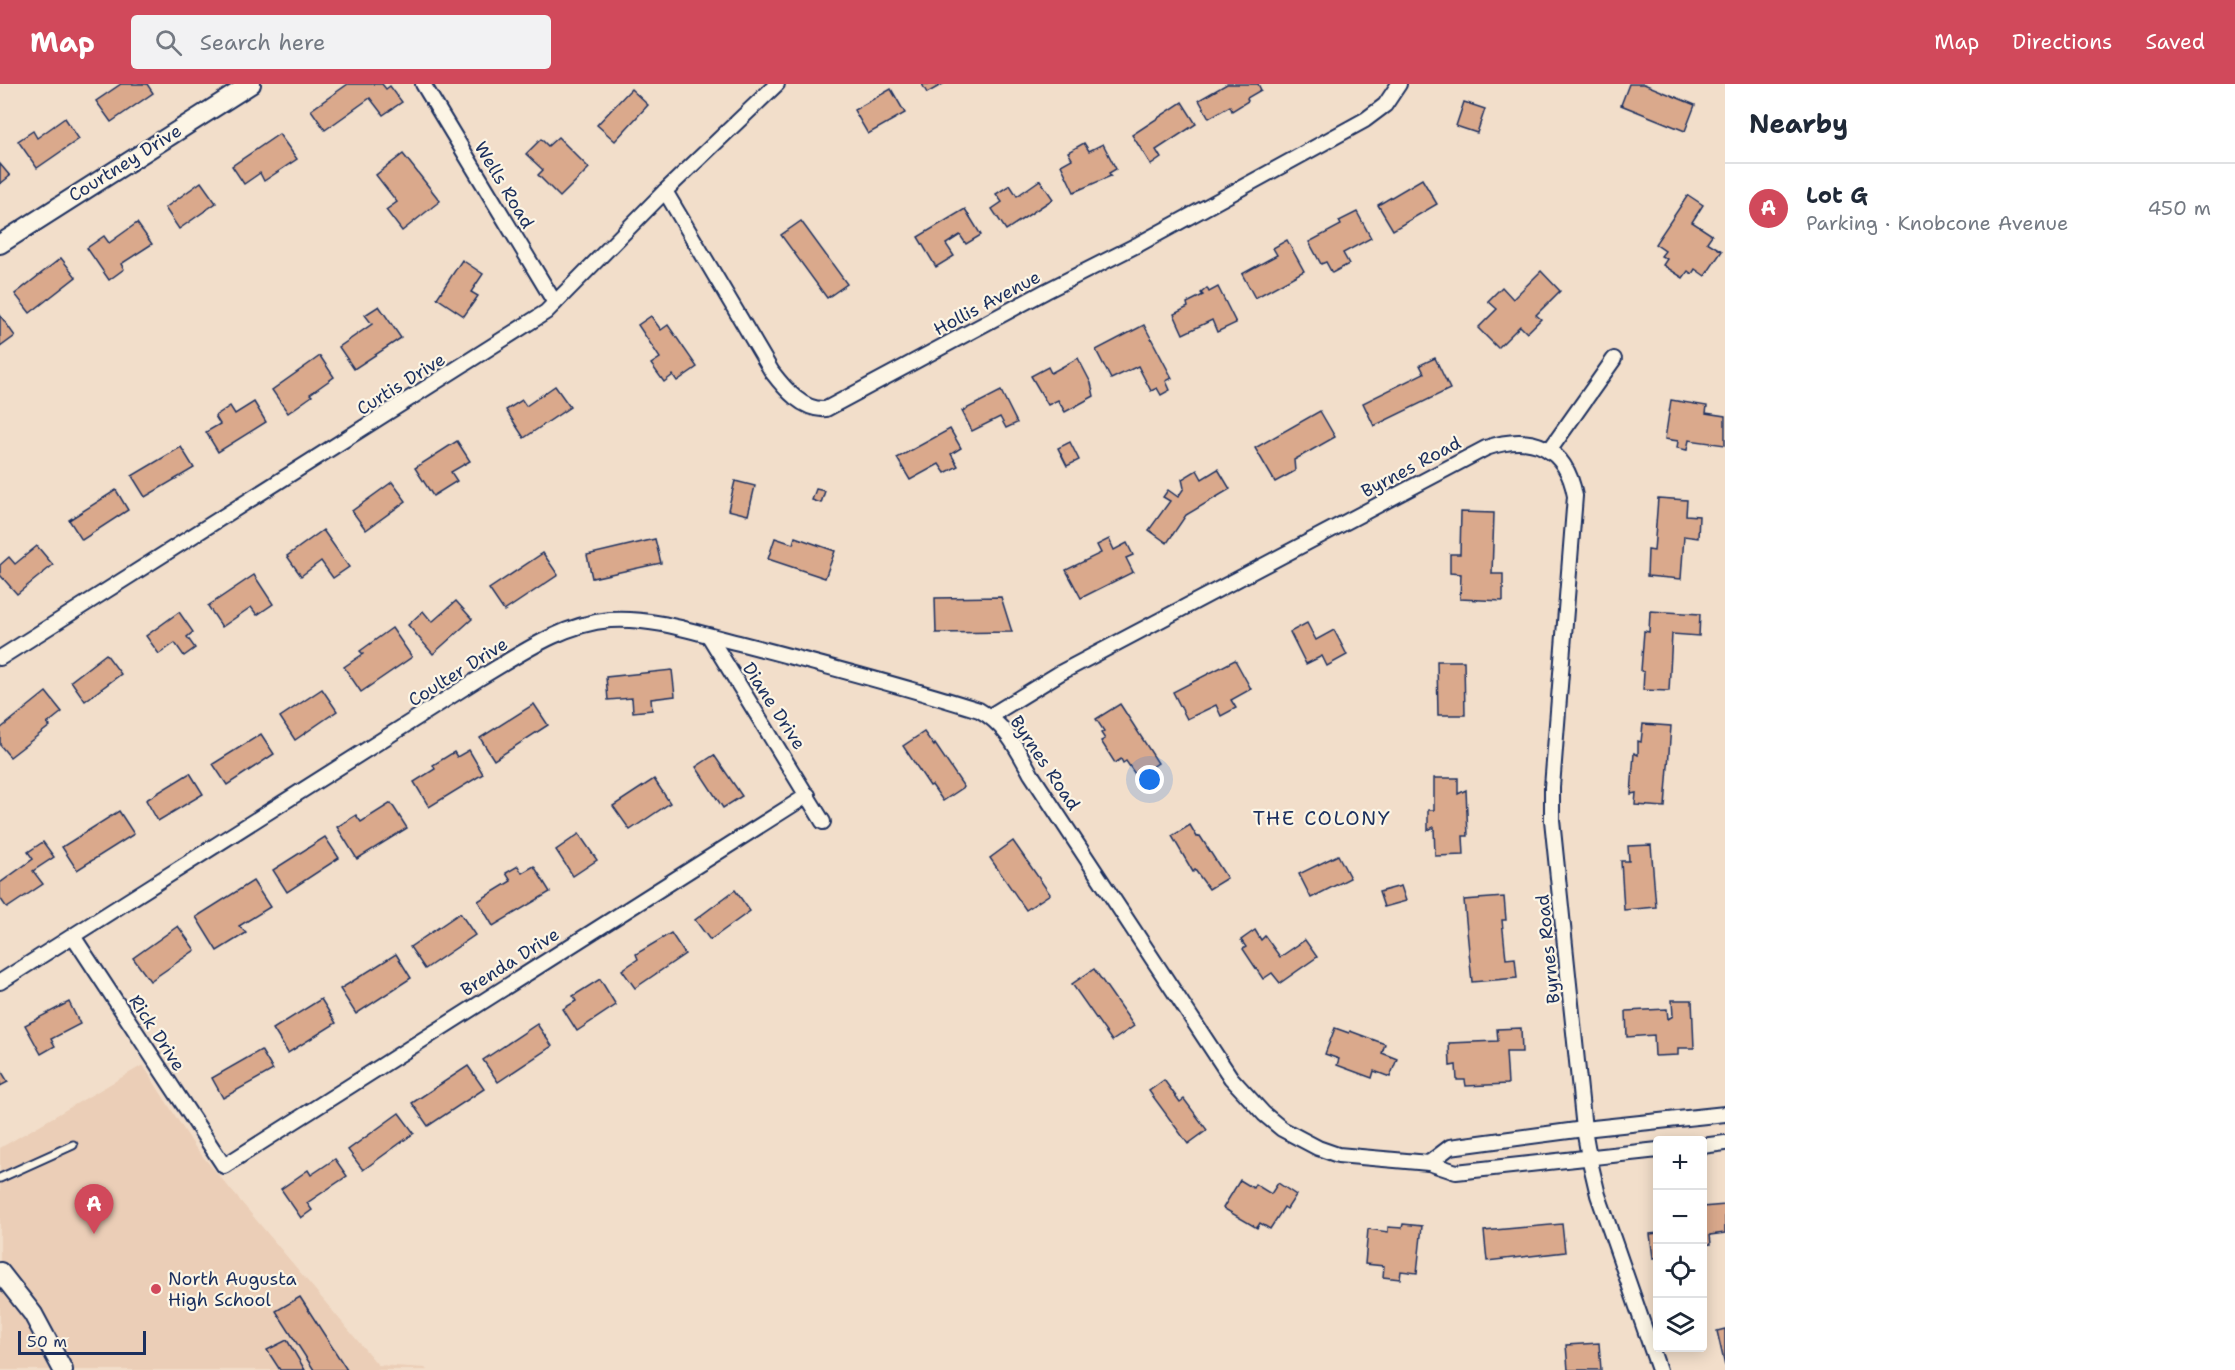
<!DOCTYPE html>
<meta charset="utf-8">
<style>
body{margin:0;font-family:"Shantell Sans",sans-serif;background:#f2f2f3;color:#1f2937}
.controls{position:absolute;right:18px;bottom:18px;display:grid;overflow:hidden;border-radius:6px;box-shadow:0 3px 15px #0003}
.controls button{width:54px;height:54px;display:grid;place-items:center;padding:0;border:0;border-bottom:2px solid #e0e1e3;background:#fff;color:#1f2937;font:30px sans-serif}
.scale{position:absolute;left:18px;bottom:15px;width:128px;box-sizing:border-box;padding-left:6px;border:3px solid #1b2f5e;border-top:0;font-size:16px;line-height:21px;white-space:nowrap;color:#1b2f5e;-webkit-text-stroke:4px #fcf5e5;paint-order:stroke}
.you{position:absolute;left:1150px;top:696px;width:21px;height:21px;margin:-15px;border:4px solid #fff;border-radius:50%;background:#1a73e8;box-shadow:0 0 0 9px #1a73e833}
.badge{display:grid;place-items:center;width:39px;height:39px;border-radius:50%;background:#d1495b;color:#fff;font-size:20px;font-weight:700}
.pin{position:absolute;translate:-50% -50px;filter:drop-shadow(0 2px 3px #0008)}
.pin::after{content:'';position:absolute;top:32px;width:21px;height:18px;background:inherit;clip-path:polygon(0 0,100% 0,50% 100%)}
.list{margin:0;padding:0;list-style:none}
h2{display:flex;justify-content:space-between;align-items:center;height:78px;margin:0;padding:0 24px;font-size:26px}
h2 small{font-size:20px;font-weight:400;color:#747a83}
.list li{display:grid;grid-template-columns:39px 1fr auto;gap:18px;align-items:center;box-sizing:border-box;height:90px;padding:0 24px;border-top:2px solid #e0e1e3}
.list b{display:block;font-size:22px;white-space:nowrap}
.list p{margin:0;font-size:20px;white-space:nowrap;color:#747a83}
.list em{font-size:20px;font-style:normal;color:#747a83}
.icon{flex:none;width:33px;height:33px;fill:none;stroke:currentColor;stroke-width:2;stroke-linecap:round;stroke-linejoin:round}
.map{position:relative;flex:none;width:1725px;height:1286px;overflow:hidden}
header{display:flex;align-items:center;gap:36px;box-sizing:border-box;height:84px;padding:0 30px;background:#d1495b;color:#fff}
header strong{font-size:28px}
nav{display:flex;gap:33px;margin-inline-start:auto;font-size:21px}
.search{width:420px;height:54px;background:#f2f2f3;display:flex;align-items:center;gap:15px;box-sizing:border-box;padding:0 21px;border-radius:6px;color:#747a83;font-size:22px}
main{display:flex}
aside{flex:1;background:#fff}
.map>svg:first-child{display:block}
.built{fill:#ebceb7}
.building{fill:#daa98c;stroke:#1b2f5e;stroke-width:1.5}
.lines{fill:none;stroke-linecap:round;stroke-linejoin:round}
.lane-casing{stroke:#1b2f5e;stroke-width:11}
.street-casing{stroke:#1b2f5e;stroke-width:18}
.secondary-casing{stroke:#1b2f5e;stroke-width:22}
.lane{stroke:#fcf5e5;stroke-width:7}
.street{stroke:#fcf5e5;stroke-width:14}
.secondary{stroke:#fcf5e5;stroke-width:18}
.poi-dot{fill:#d1495b;stroke:#fcf5e5;stroke-width:2}
.labels{text-anchor:middle;stroke-width:4.5;stroke-linejoin:round;paint-order:stroke}
.street-label{font-size:18px;fill:#1b2f5e;stroke:#fcf5e5}
.poi-label{font-size:18px;fill:#1b2f5e;stroke:#fcf5e5;text-anchor:start}
.neighbourhood-label{font-size:20px;letter-spacing:1.5px;fill:#1b2f5e;stroke:#fcf5e5}
</style>
<header>
<strong>Map</strong>
<div class="search"><svg class="icon" aria-label="search" viewBox="0 0 24 24"><circle cx="10" cy="10" r="6"/><path d="M15 15l6 6"/></svg>Search here</div>
<nav><a>Map</a><a>Directions</a><a>Saved</a></nav>
</header>
<main>
<div class="map">
<svg width="1725" height="1286" viewBox="0 0 1725 1286">
<rect width="100%" height="100%" fill="#f2deca"/>
<filter id="ink" filterUnits="userSpaceOnUse"><feTurbulence type="fractalNoise" baseFrequency=".0167" numOctaves="2"/><feDisplacementMap in="SourceGraphic" scale="12" xChannelSelector="R" yChannelSelector="G"/><feConvolveMatrix kernelMatrix="1 2 1 2 8 2 1 2 1" color-interpolation-filters="sRGB"/></filter>
<g filter="url(#ink)">
<!-- built -->
<polygon class="built" points="143,981 195,1063 378,1281 425,1284 427,1286 0,1286 0,1064"/>
<!-- building -->
<g class="building">
<polygon points="121,0 147,0 153,9 111,38 96,17"/>
<polygon points="348,0 382,0 386,5 390,2 402,18 383,31 370,14 325,46 311,26"/>
<polygon points="922,0 943,0 927,9"/>
<polygon points="1227,0 1258,0 1261,6 1247,14 1248,17 1232,27 1230,22 1209,34 1199,16"/>
<polygon points="1629,0 1644,0 1695,21 1685,47 1621,21"/>
<polygon points="631,5 648,21 615,57 597,41"/>
<polygon points="891,5 905,29 868,50 854,26"/>
<polygon points="1182,18 1196,40 1156,66 1161,74 1151,81 1132,51"/>
<polygon points="1464,18 1485,25 1477,49 1456,42"/>
<polygon points="65,34 79,55 37,84 18,57 33,47 37,54"/>
<polygon points="279,50 297,75 264,97 260,89 244,100 232,82"/>
<polygon points="558,53 589,84 560,113 538,91 543,86 526,70 541,55 548,62"/>
<polygon points="1084,59 1089,67 1103,60 1116,85 1109,89 1111,92 1074,108 1061,81 1072,75 1068,68"/>
<polygon points="403,70 440,117 402,147 386,126 397,118 376,91"/>
<polygon points="0,80 10,92 0,100"/>
<polygon points="1422,95 1437,120 1393,146 1378,121"/>
<polygon points="1040,96 1053,115 1006,146 992,125 1002,118 996,110 1010,101 1017,112"/>
<polygon points="201,98 216,119 179,145 165,124"/>
<polygon points="1688,111 1703,121 1692,138 1712,151 1707,158 1722,167 1705,192 1695,185 1692,190 1688,187 1683,194 1663,181 1667,175 1661,172 1665,167 1655,160"/>
<polygon points="965,125 981,151 966,160 960,151 946,160 954,172 936,183 918,153"/>
<polygon points="1357,128 1371,154 1343,169 1349,180 1332,189 1326,178 1321,180 1309,158 1341,141 1339,137"/>
<polygon points="801,137 847,200 827,214 781,151"/>
<polygon points="137,139 152,160 121,180 124,185 109,196 87,164 104,152 109,159"/>
<polygon points="1287,156 1304,187 1255,214 1242,190 1277,171 1273,164"/>
<polygon points="61,174 76,193 30,229 15,210"/>
<polygon points="462,176 483,190 471,208 478,212 464,232 437,214"/>
<polygon points="1541,187 1560,207 1536,231 1541,235 1527,249 1520,242 1498,264 1478,244 1497,225 1488,217 1502,203 1513,215"/>
<polygon points="1218,203 1236,239 1217,248 1212,236 1183,250 1174,230 1188,223 1187,219 1203,211 1201,209 1207,204 1209,208"/>
<polygon points="379,222 401,254 354,285 339,263 372,240 365,231"/>
<polygon points="0,231 15,252 0,263"/>
<polygon points="651,232 661,246 668,241 697,283 677,297 673,291 664,298 651,280 660,274 638,241"/>
<polygon points="1144,241 1172,294 1166,297 1170,306 1161,311 1157,304 1151,307 1138,282 1111,295 1096,266"/>
<polygon points="320,272 334,293 310,310 312,312 288,329 272,306"/>
<polygon points="1078,274 1091,299 1094,312 1065,328 1058,316 1048,321 1031,292 1048,283 1051,289"/>
<polygon points="1435,274 1450,305 1374,342 1363,319 1424,289 1420,281"/>
<polygon points="555,302 570,323 524,354 506,326 522,316 526,322"/>
<polygon points="1001,307 1017,339 1006,344 1000,333 972,347 962,327"/>
<polygon points="1671,316 1707,322 1706,329 1725,332 1725,361 1689,356 1687,366 1677,364 1678,357 1665,355"/>
<polygon points="254,318 266,338 218,368 206,348 220,340 215,332 230,322 235,330"/>
<polygon points="1320,327 1335,353 1294,376 1295,387 1275,398 1255,364"/>
<polygon points="950,345 961,364 951,370 958,382 945,389 939,380 910,396 897,374"/>
<polygon points="457,357 470,377 451,388 457,397 433,412 415,384"/>
<polygon points="1070,358 1079,376 1067,382 1058,364"/>
<polygon points="181,363 194,384 145,413 132,392"/>
<polygon points="1218,385 1230,405 1186,431 1167,459 1149,446 1170,417 1163,413 1168,406 1178,413 1184,404 1182,395 1197,386 1202,395"/>
<polygon points="735,397 755,402 748,431 728,426"/>
<polygon points="392,398 406,417 366,446 352,427"/>
<polygon points="816,405 825,407 821,419 812,416"/>
<polygon points="116,406 128,426 82,456 69,436"/>
<polygon points="1658,414 1687,416 1686,431 1699,432 1698,454 1684,452 1681,495 1647,492 1648,466 1654,467"/>
<polygon points="1461,428 1494,429 1492,490 1503,490 1503,517 1460,515 1461,490 1450,489 1450,470 1460,470"/>
<polygon points="323,446 349,483 333,494 321,477 301,492 287,472"/>
<polygon points="795,453 835,467 825,494 768,475 775,454 793,460"/>
<polygon points="655,455 661,479 592,494 587,471"/>
<polygon points="1109,455 1114,466 1127,459 1133,471 1126,474 1133,488 1081,514 1066,486 1101,469 1097,461"/>
<polygon points="37,462 53,481 17,510 0,491 0,481 9,473 15,480"/>
<polygon points="543,469 558,491 504,527 489,505"/>
<polygon points="254,491 273,520 257,531 251,523 222,543 208,522"/>
<polygon points="1001,513 1012,548 936,549 935,514"/>
<polygon points="456,517 472,535 433,570 408,541 423,527 432,538"/>
<polygon points="1650,527 1700,530 1699,552 1672,550 1669,607 1643,606 1644,588 1641,587 1644,547 1649,548"/>
<polygon points="179,528 193,548 187,553 195,564 184,572 175,559 159,570 146,552"/>
<polygon points="1307,539 1316,556 1334,546 1347,571 1327,582 1322,572 1306,580 1290,548"/>
<polygon points="392,544 412,573 361,608 344,583 363,570 360,567"/>
<polygon points="106,570 121,590 85,617 71,597"/>
<polygon points="1235,576 1251,605 1231,616 1236,624 1221,632 1216,621 1187,635 1173,608"/>
<polygon points="1437,577 1464,577 1465,631 1438,631"/>
<polygon points="672,586 675,612 651,615 652,626 633,628 632,614 608,616 606,593"/>
<polygon points="322,605 337,627 295,656 280,633"/>
<polygon points="46,608 62,628 47,640 50,642 10,673 0,661 0,645"/>
<polygon points="534,620 548,641 494,676 480,654"/>
<polygon points="1120,620 1158,679 1137,693 1126,677 1123,679 1121,675 1115,679 1101,657 1105,655 1101,649 1104,647 1096,635"/>
<polygon points="1643,640 1671,642 1665,723 1635,721 1636,709 1631,710 1634,669 1638,671 1638,657 1641,658"/>
<polygon points="924,648 934,662 935,660 964,703 943,717 932,701 930,702 903,662"/>
<polygon points="261,650 274,670 227,701 213,680"/>
<polygon points="469,666 483,690 429,723 414,698 435,685 433,681 454,668 457,673"/>
<polygon points="714,671 742,712 723,724 696,683"/>
<polygon points="190,689 203,710 158,737 146,716"/>
<polygon points="1434,694 1458,694 1458,710 1466,706 1468,752 1463,752 1464,771 1435,772 1434,743 1428,746 1428,726 1434,726"/>
<polygon points="654,695 670,719 630,746 613,722"/>
<polygon points="391,719 407,744 357,775 337,743 356,731 361,738"/>
<polygon points="119,727 134,750 77,786 62,763"/>
<polygon points="1190,741 1197,753 1200,752 1227,794 1209,805 1195,786 1193,788 1172,752"/>
<polygon points="579,750 597,776 573,792 556,766"/>
<polygon points="325,753 339,774 287,808 273,786"/>
<polygon points="1013,757 1050,810 1026,826 990,774"/>
<polygon points="43,758 54,773 33,787 43,800 7,824 0,814 0,799 33,775 28,768"/>
<polygon points="1651,761 1656,823 1624,826 1621,777 1629,777 1628,762"/>
<polygon points="1338,771 1350,794 1311,814 1299,790"/>
<polygon points="518,782 522,789 534,782 550,808 493,842 478,817 511,797 506,789"/>
<polygon points="253,797 270,823 239,842 246,849 217,867 196,833"/>
<polygon points="1401,802 1406,817 1384,823 1379,808"/>
<polygon points="735,806 750,827 710,856 695,836"/>
<polygon points="1504,813 1506,836 1502,836 1506,875 1515,874 1517,894 1472,898 1464,816"/>
<polygon points="460,829 475,851 425,885 410,863"/>
<polygon points="178,842 195,866 150,897 133,874"/>
<polygon points="1255,846 1261,856 1265,852 1280,873 1305,856 1317,873 1280,899 1272,889 1263,895 1243,865 1246,863 1241,856"/>
<polygon points="671,849 685,870 635,904 622,886 638,875 636,870"/>
<polygon points="396,870 411,894 356,930 340,905"/>
<polygon points="1094,885 1134,942 1112,957 1072,900"/>
<polygon points="600,895 616,921 577,947 563,925 576,917 573,912"/>
<polygon points="321,915 336,939 288,969 273,945"/>
<polygon points="1672,916 1692,916 1694,964 1678,964 1678,971 1655,972 1654,951 1627,953 1626,927 1667,925 1668,935 1673,932"/>
<polygon points="69,918 80,940 51,955 55,962 41,970 25,941"/>
<polygon points="537,940 552,962 498,998 483,976"/>
<polygon points="1335,944 1349,949 1350,947 1385,960 1382,969 1397,975 1390,993 1374,987 1372,994 1337,981 1339,975 1325,970"/>
<polygon points="1521,944 1522,968 1506,968 1508,1000 1466,1002 1465,996 1457,996 1456,981 1450,982 1449,959 1498,957 1497,945"/>
<polygon points="261,966 273,986 223,1014 212,994"/>
<polygon points="468,982 484,1005 428,1042 412,1019"/>
<polygon points="0,985 8,998 0,1002"/>
<polygon points="1164,996 1180,1018 1184,1015 1207,1046 1188,1060 1149,1007"/>
<polygon points="399,1029 414,1049 363,1086 348,1066"/>
<polygon points="335,1075 347,1092 307,1119 312,1126 301,1134 281,1105 308,1086 311,1091"/>
<polygon points="1240,1096 1253,1104 1255,1100 1271,1110 1278,1099 1296,1111 1287,1125 1284,1123 1270,1145 1260,1139 1257,1144 1223,1124"/>
<polygon points="1725,1121 1725,1149 1710,1151 1711,1160 1702,1161 1702,1123"/>
<polygon points="1403,1140 1422,1142 1417,1189 1401,1187 1400,1195 1383,1193 1384,1182 1365,1180 1368,1145 1388,1148 1388,1143 1402,1144"/>
<polygon points="1562,1140 1565,1168 1487,1177 1484,1147"/>
<polygon points="1658,1149 1658,1173 1653,1174 1650,1150"/>
<polygon points="300,1213 347,1286 314,1286 276,1227"/>
<polygon points="1725,1245 1725,1282 1717,1247"/>
<polygon points="287,1256 305,1286 280,1286 267,1266"/>
<polygon points="1599,1259 1601,1286 1568,1286 1566,1261"/>
</g>
<g class="lines">
<!-- lane casing -->
<g class="lane-casing">
<polyline id="lane" points="0,1094 73,1061"/>
</g>
<!-- street casing -->
<g class="street-casing">
<g id="street">
<polyline points="423,0 555,219"/>
<path d="M665 107 772 288C785 305 803 327 826 325L1046 207 1139 160 1365 36 1385 21 1399 0"/>
<polyline points="1549,367 1614,275"/>
<polyline points="709,552 823,738"/>
<polyline points="0,574 546,228 665,107 777,0"/>
<path d="M990 632 1060 589 1486 364C1531 349 1566 362 1575 412L1552 703V736L1584 1045 1589 1073 1598 1111 1659 1286"/>
<polyline points="73,852 224,1082 808,711"/>
<path d="M0 898 478 595C519 571 561 540 610 536 654 533 697 549 739 559 820 580 900 601 979 626 1006 641 1017 665 1031 690L1231 994 1264 1030 1282 1045 1318 1064 1338 1071 1429 1079 1456 1088 1658 1066"/>
<polyline points="1702,1062 1725,1059"/>
<polyline points="1429,1079 1450,1063 1584,1045 1725,1030"/>
</g>
</g>
<!-- secondary casing -->
<g class="secondary-casing">
<g id="secondary">
<polyline points="0,160 251,0"/>
<polyline points="0,1188 33,1230 63,1286"/>
</g>
</g>
<!-- lane -->
<use href="#lane" class="lane"/>
<!-- street -->
<use href="#street" class="street"/>
<!-- secondary -->
<use href="#secondary" class="secondary"/>
</g>
</g>
<!-- markers -->
<circle class="poi-dot" cx="156" cy="1205" r="6"/>
<g class="labels">
<!-- street labels -->
<g class="street-label">
<text transform="translate(125 79) rotate(-32)" y="6">Courtney Drive</text>
<text transform="translate(504 101) rotate(59)" y="6">Wells Road</text>
<text transform="translate(987 219) rotate(-28)" y="6">Hollis Avenue</text>
<text transform="translate(401 300) rotate(-32)" y="6">Curtis Drive</text>
<text transform="translate(1411 383) rotate(-28)" y="6">Byrnes Road</text>
<text transform="translate(458 588) rotate(-32)" y="6">Coulter Drive</text>
<text transform="translate(774 622) rotate(57)" y="6">Diane Drive</text>
<text transform="translate(1045 679) rotate(56)" y="6">Byrnes Road</text>
<text transform="translate(1548 865) rotate(-96)" y="6">Byrnes Road</text>
<text transform="translate(510 878) rotate(-32)" y="6">Brenda Drive</text>
<text transform="translate(157 949) rotate(57)" y="6">Rick Drive</text>
</g>
<!-- poi labels -->
<g class="poi-label">
<text x="168" y="1201">North Augusta<tspan x="168" dy="21">High School</tspan></text>
</g>
<!-- neighbourhood labels -->
<g class="neighbourhood-label">
<text x="1322" y="741">THE COLONY</text>
</g>
</g>
</svg>
<div class="controls">
<button>+</button>
<button>−</button>
<button><svg class="icon" aria-label="locate" viewBox="0 0 24 24"><circle cx="12" cy="12" r="6"/><path d="M12 2v4M12 18v4M2 12h4M18 12h4"/></svg></button>
<button><svg class="icon" aria-label="layers" viewBox="0 0 24 24"><path d="M12 4l9 5-9 5-9-5zM3 14l9 5 9-5"/></svg></button>
</div>
<div class="scale">50 m</div>
<div class="you"></div>
<div class="pin badge" style="left:94px;top:1150px">A</div>
</div>
<aside>
<h2>Nearby<small></small></h2>
<ul class="list">
<li><span class="badge">A</span><div><b>Lot G</b><p>Parking · Knobcone Avenue</p></div><em>450 m</em></li>
</ul>
</aside>
</main>
